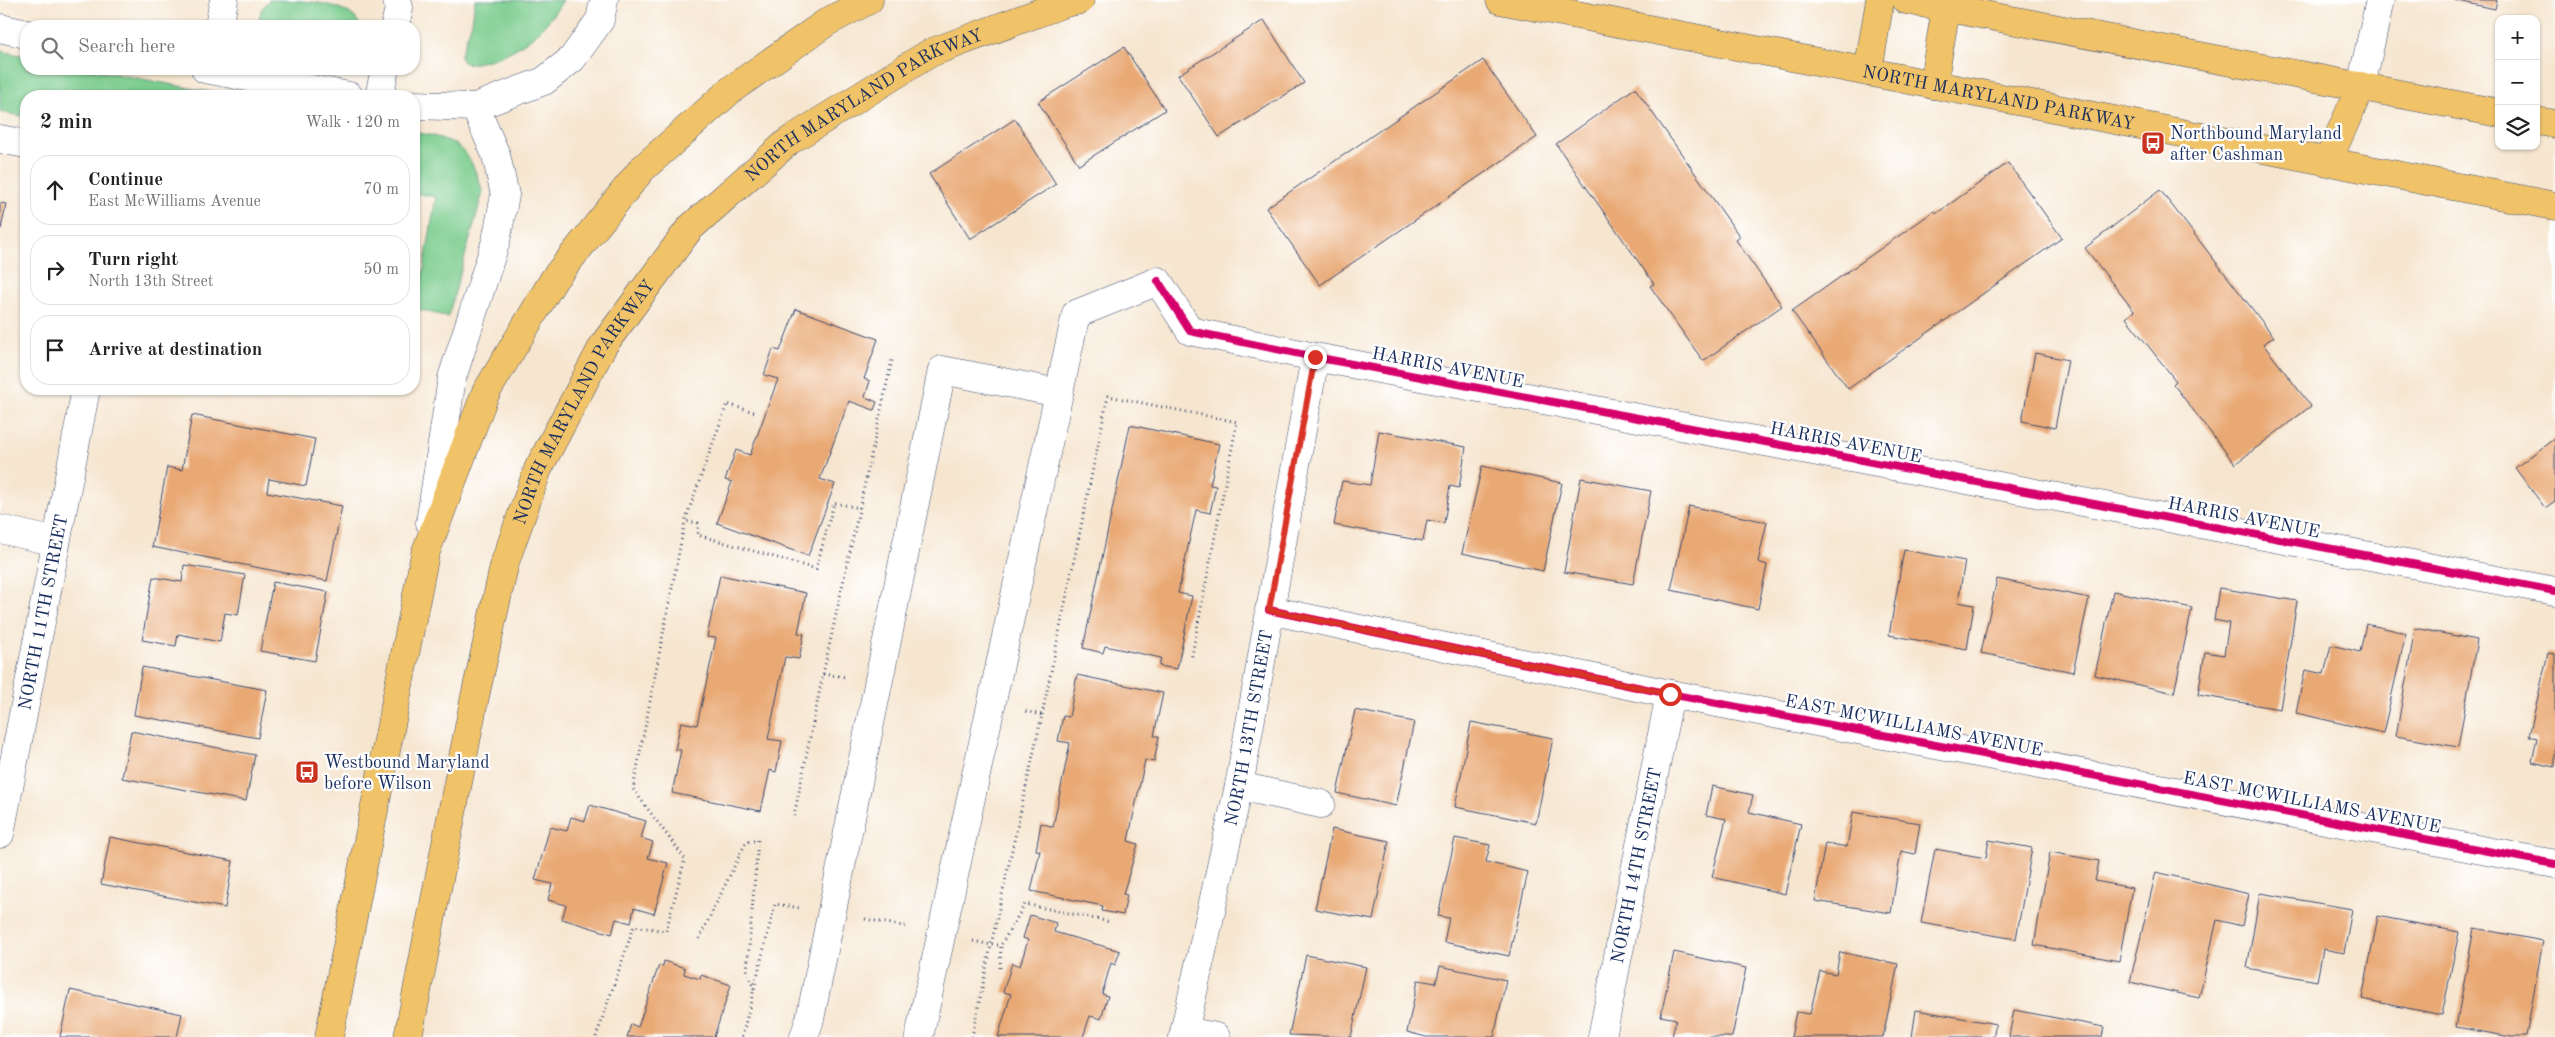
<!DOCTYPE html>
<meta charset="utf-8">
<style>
body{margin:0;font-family:"Old Standard TT",serif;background:#f6f6f6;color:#222}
.controls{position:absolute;right:15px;top:15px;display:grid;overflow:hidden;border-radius:10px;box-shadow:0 1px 4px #0004}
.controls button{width:45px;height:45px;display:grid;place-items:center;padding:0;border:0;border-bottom:1px solid #e0e0e0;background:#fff;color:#222;font:25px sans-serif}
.stop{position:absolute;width:15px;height:15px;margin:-11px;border:4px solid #d93025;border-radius:50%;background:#fff}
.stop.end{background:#d93025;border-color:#fff;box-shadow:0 1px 5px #0008}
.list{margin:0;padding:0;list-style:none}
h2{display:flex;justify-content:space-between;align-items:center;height:65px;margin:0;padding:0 20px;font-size:21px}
h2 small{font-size:16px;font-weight:400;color:#767676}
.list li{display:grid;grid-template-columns:32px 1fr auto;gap:15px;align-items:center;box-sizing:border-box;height:70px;margin:0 10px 10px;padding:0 10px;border:1px solid #e0e0e0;border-radius:20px}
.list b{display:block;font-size:19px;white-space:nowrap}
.list p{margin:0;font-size:16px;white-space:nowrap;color:#767676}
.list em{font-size:16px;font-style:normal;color:#767676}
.icon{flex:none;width:28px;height:28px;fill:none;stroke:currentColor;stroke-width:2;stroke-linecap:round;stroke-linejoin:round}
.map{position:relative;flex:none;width:2555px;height:1037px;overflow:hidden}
.search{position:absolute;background:#fff;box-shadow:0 1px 4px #0004;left:20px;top:20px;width:400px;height:55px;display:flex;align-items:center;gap:12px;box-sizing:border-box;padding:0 18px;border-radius:20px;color:#767676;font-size:19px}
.panel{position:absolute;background:#fff;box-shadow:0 1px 4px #0004;left:20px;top:90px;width:400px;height:305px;border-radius:20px}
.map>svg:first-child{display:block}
.green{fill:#7bcc8e;stroke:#4b7e76}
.building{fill:#e9a974}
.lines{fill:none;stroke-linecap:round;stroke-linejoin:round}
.minor-casing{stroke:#3c4a6f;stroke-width:29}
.major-casing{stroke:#3c4a6f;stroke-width:29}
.path{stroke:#3c4a6f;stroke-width:3;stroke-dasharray:1 4;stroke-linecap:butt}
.minor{stroke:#fff;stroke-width:28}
.major{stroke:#f1c369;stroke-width:28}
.cycleway-casing{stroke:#fff;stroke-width:11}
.cycleway{stroke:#d6006c;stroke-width:8}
.route{stroke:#d93025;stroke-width:6}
.labels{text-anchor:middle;stroke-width:4.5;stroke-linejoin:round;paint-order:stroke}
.street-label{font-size:18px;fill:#1b2f5e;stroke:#fff}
.poi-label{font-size:18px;fill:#1b2f5e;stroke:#fff;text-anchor:start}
</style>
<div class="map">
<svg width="2555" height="1037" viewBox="0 0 2555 1037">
<rect width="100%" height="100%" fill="#fff"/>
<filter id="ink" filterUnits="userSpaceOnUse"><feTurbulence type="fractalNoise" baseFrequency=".02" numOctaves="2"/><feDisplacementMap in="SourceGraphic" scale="10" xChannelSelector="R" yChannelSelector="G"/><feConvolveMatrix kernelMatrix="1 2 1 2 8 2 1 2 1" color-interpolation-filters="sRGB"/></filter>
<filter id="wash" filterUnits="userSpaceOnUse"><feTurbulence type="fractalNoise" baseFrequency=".0096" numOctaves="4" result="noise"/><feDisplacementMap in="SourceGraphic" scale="20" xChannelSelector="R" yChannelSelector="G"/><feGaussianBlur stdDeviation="1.12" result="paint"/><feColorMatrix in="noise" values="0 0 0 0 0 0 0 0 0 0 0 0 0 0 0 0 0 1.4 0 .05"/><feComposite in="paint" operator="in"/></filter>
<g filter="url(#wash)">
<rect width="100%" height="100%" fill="#f6e6d0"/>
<!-- green -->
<g class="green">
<path d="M269 0C293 0 352 0 360 26H258L261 10Z"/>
<path d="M475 0H563C542 36 510 59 469 64L463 62 460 57 472 22Z"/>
<polygon points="0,51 26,56 26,69 90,69 232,96 26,96 26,117 0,112"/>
<path d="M414 132C461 141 467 145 483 192L448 317 417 309 436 197 414 193Z"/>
</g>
<g id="blocks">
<!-- building -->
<g class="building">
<polygon points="2454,0 2497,0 2495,9"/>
<polygon points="1264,20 1304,83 1219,137 1178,75"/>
<polygon points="1124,47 1165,110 1079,165 1038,102"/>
<polygon points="1483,60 1537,137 1320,285 1266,208"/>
<polygon points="1635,88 1740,237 1736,240 1782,306 1703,361 1650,286 1654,284 1556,144"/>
<polygon points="1015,119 1056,184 970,239 929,174"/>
<polygon points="2008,163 2062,238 1848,389 1792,311 1934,211 1937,213"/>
<polygon points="2160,190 2274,337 2263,344 2311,406 2235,464 2173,384 2176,381 2126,318 2134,311 2085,248"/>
<polygon points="0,203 6,204 1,229 0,229"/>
<polygon points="796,309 878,339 864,379 870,381 865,397 877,402 874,410 849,401 820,479 835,484 808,556 717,523 732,482 725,480 736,450 750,455 778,379 764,375 773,349 780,351"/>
<polygon points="2035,353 2068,360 2055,428 2022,421"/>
<polygon points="192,415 315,439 306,486 269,479 267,492 342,506 327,581 152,547 167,467 182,470"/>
<polygon points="1130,425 1219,444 1210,485 1216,486 1210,513 1196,510 1178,593 1192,596 1177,669 1159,666 1161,658 1105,646 1103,653 1083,648"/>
<polygon points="1379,431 1466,447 1459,488 1450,486 1444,523 1427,520 1423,541 1334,525 1342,481 1370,485"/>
<polygon points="2555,438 2555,501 2545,508 2515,468"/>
<polygon points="1482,466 1562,483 1543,571 1462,553"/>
<polygon points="1581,478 1651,491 1633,584 1564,572"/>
<polygon points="1689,506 1767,522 1758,562 1767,565 1758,609 1671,590"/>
<polygon points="1904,550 1965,561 1958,602 1974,605 1967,649 1889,635"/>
<polygon points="184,565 245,575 238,615 225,613 220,642 178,634 176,646 142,640 153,577 182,582"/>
<polygon points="720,575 806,593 798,633 804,634 799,659 785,657 768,739 782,741 776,772 770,770 761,811 672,793 681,750 675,750 681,722 697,725 716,638 707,637"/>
<polygon points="1997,579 2089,598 2073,672 1981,653"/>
<polygon points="273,582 328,592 315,661 260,651"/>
<polygon points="2219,588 2297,601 2280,709 2198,695 2205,652 2224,655 2229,623 2214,620"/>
<polygon points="2113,591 2192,608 2174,693 2095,675"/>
<polygon points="2366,624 2406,633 2383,733 2296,713 2305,670 2324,674 2331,645 2360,652"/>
<polygon points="2415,628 2477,640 2458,747 2396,736"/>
<polygon points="2548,653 2555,654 2555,767 2532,762 2537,738 2529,736"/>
<polygon points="142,667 267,690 258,738 134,715"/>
<polygon points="1077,675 1163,693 1154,736 1159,736 1154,762 1145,760 1128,841 1138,844 1123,894 1127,895 1123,915 1102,911 1103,906 1031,891 1040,851 1036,850 1041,823 1053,827 1070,743 1058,741 1063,716 1069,717"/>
<polygon points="1355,710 1414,722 1396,806 1337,793"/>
<polygon points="1471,722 1553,738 1536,823 1455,807"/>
<polygon points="131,731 255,755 246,801 122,778"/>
<polygon points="1712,786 1753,795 1749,812 1801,824 1785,894 1712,877 1726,819 1706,815"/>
<polygon points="590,805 646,821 641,838 653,842 648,858 668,863 654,914 634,908 631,923 616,919 612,934 562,919 566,905 548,900 552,884 535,880 550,827 567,831 571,817 585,821"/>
<polygon points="1853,812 1920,823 1915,854 1901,851 1891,913 1815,901 1825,843 1847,847"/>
<polygon points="1332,829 1389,841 1373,920 1315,909"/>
<polygon points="110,837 233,861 225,908 101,884"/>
<polygon points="1455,838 1490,845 1486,862 1528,872 1509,956 1444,942 1449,918 1438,916"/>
<polygon points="1989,840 2032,848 2016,939 1921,923 1935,849 1986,858"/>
<polygon points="2050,852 2099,861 2095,881 2132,888 2119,961 2034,945"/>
<polygon points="2156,872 2249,894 2242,926 2217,920 2199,998 2130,982"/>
<polygon points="2260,893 2352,909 2344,953 2323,949 2317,981 2247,968"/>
<polygon points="1030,915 1056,923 1054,932 1120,951 1115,965 1111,963 1102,994 1108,996 1101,1019 1090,1016 1083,1037 998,1037 1011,994 1003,992 1012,963 1020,966 1028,940 1023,938"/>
<polygon points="2378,916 2459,932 2442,1015 2362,999"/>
<polygon points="2474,928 2543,941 2526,1037 2511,1037 2456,1027"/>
<polygon points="1674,952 1746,968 1732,1037 1672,1037 1676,1019 1661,1016"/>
<polygon points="1840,952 1898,964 1883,1037 1791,1037 1796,1012 1810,1014 1820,971 1836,974"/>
<polygon points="1306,955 1366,967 1351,1037 1289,1035"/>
<polygon points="664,961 685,968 684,974 700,979 701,975 731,985 714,1037 627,1037 631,1024 638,1027 659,965 663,966"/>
<polygon points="1440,966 1506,980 1494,1037 1426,1037 1407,1032 1418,980 1436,983"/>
<polygon points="70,990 182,1014 177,1037 60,1037"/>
<polygon points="1916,1010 1996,1024 1993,1037 1912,1037"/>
<polygon points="2014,1010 2104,1027 2102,1037 2009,1037"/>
</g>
</g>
</g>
<g filter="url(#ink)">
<use href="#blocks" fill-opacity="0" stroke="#3c4a6f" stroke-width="1"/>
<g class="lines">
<!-- minor casing -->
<g class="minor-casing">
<g id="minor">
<polyline points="219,26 224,0"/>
<polyline points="395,26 399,8 397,0"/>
<polyline points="0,28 26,34"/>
<polyline points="205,69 349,96"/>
<polyline points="2361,86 2380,0"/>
<polyline points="379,96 385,69"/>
<polyline points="414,105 475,107 544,81 572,59 600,20 604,0"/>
<polyline points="0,139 26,144"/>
<polyline points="1059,393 1076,314 1158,281 1190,331 1315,357 2555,591"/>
<polyline points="430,523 452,378 496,241 505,195 496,155 475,107"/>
<polyline points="0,529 56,542"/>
<polyline points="1269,610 1670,694 2555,864"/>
<polyline points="1239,786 1321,804"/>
<path id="s1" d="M0 834 86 389"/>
<polyline points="1185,1031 1216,1037"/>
<polyline points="804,1037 810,1019 942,370 1059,393 919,1037"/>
<path id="s2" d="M1183 1037 1239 786 1315 357"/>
<path id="s3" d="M1602 1037 1670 694"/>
</g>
</g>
<!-- major casing -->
<g class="major-casing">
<g id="major">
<path id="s4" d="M1500 0 2555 206"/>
<polyline points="1906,0 2499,113"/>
<polyline points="1868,72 1880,0"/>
<polyline points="1933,85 1946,8"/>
<polyline points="2536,121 2555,124"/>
<polyline points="2327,163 2361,86"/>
<polyline points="329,1037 425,554 485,394 554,279 642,169 732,89 827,22 869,0"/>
<path id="s5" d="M408 1037 474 701 505 562 538 469 604 344 690 228 789 141 930 53 1065 3 1080 0"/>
</g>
</g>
<!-- path -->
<g class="path">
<polyline points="754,412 727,404 685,521 698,523 698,535 816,569 834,503 860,508"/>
<polyline points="823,674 892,360"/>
<polyline points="1042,715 1108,396 1237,422 1191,660"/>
<polyline points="794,816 823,674 846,677"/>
<polyline points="865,919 908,927"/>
<polyline points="699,939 746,842 758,840 747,971 754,989"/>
<polyline points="973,941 991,945 1042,715 1024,711"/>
<polyline points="1000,968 1001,945"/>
<polyline points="596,1037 634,926 666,931 685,859 633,789 685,521"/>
<polyline points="742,1037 775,904 800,908"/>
<polyline points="972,1037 991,945 1001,945 1025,904 1110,922"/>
</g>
<!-- minor -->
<use href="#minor" class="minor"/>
<!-- major -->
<use href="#major" class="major"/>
<!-- cycleway casing -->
<g class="cycleway-casing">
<g id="cycleway">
<polyline points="1158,281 1190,331 1315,357 2555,591"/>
<polyline points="1269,610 1670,694 2555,864"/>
</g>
</g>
<!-- cycleway -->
<use href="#cycleway" class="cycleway"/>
</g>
</g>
<g class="lines" filter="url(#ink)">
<!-- route -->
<polyline class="route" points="1315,357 1269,610 1670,694"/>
</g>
<!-- icons -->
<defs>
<g id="bus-square" transform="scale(1.25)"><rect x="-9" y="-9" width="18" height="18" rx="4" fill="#c8321e" stroke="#fff"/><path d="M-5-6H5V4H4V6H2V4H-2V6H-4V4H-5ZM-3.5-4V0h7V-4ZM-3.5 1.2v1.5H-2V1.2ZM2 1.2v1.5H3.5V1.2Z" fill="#fff"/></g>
</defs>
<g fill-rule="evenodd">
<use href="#bus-square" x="2153" y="143"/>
<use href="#bus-square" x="307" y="772"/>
</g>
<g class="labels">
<!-- street labels -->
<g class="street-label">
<text dy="6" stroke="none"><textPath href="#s4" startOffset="508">NORTH MARYLAND PARKWAY</textPath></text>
<text dy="6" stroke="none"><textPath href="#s5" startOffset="1084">NORTH MARYLAND PARKWAY</textPath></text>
<text transform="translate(1448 367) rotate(11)" y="6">HARRIS AVENUE</text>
<text dy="6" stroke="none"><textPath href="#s5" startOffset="664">NORTH MARYLAND PARKWAY</textPath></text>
<text transform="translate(1846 442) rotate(11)" y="6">HARRIS AVENUE</text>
<text transform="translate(2244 517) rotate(11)" y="6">HARRIS AVENUE</text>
<text dy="6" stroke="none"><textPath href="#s1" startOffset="226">NORTH 11TH STREET</textPath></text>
<text transform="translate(1914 725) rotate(11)" y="6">EAST MCWILLIAMS AVENUE</text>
<text dy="6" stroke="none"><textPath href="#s2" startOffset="316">NORTH 13TH STREET</textPath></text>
<text transform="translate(2312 802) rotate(11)" y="6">EAST MCWILLIAMS AVENUE</text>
<text dy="6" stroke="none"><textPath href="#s3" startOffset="175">NORTH 14TH STREET</textPath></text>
</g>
<!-- poi labels -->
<g class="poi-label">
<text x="2170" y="139">Northbound Maryland<tspan x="2170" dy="21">after Cashman</tspan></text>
<text x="324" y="768">Westbound Maryland<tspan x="324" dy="21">before Wilson</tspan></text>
</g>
</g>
</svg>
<div class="controls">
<button>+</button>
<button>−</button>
<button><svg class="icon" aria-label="layers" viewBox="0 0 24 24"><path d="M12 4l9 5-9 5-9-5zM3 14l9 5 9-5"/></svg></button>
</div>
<div class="stop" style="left:1670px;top:694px"></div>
<div class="stop end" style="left:1315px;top:357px"></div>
<div class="search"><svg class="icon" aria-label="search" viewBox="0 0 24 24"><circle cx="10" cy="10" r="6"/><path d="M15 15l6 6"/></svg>Search here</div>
<section class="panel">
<h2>2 min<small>Walk · 120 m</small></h2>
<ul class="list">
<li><svg class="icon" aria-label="ahead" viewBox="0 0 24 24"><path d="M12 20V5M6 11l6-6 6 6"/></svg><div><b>Continue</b><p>East McWilliams Avenue</p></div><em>70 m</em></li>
<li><svg class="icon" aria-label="right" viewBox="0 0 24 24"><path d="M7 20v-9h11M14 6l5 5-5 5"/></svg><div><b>Turn right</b><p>North 13th Street</p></div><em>50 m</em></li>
<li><svg class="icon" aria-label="arrive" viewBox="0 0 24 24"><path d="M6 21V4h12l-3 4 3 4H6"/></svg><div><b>Arrive at destination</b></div></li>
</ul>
</section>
</div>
